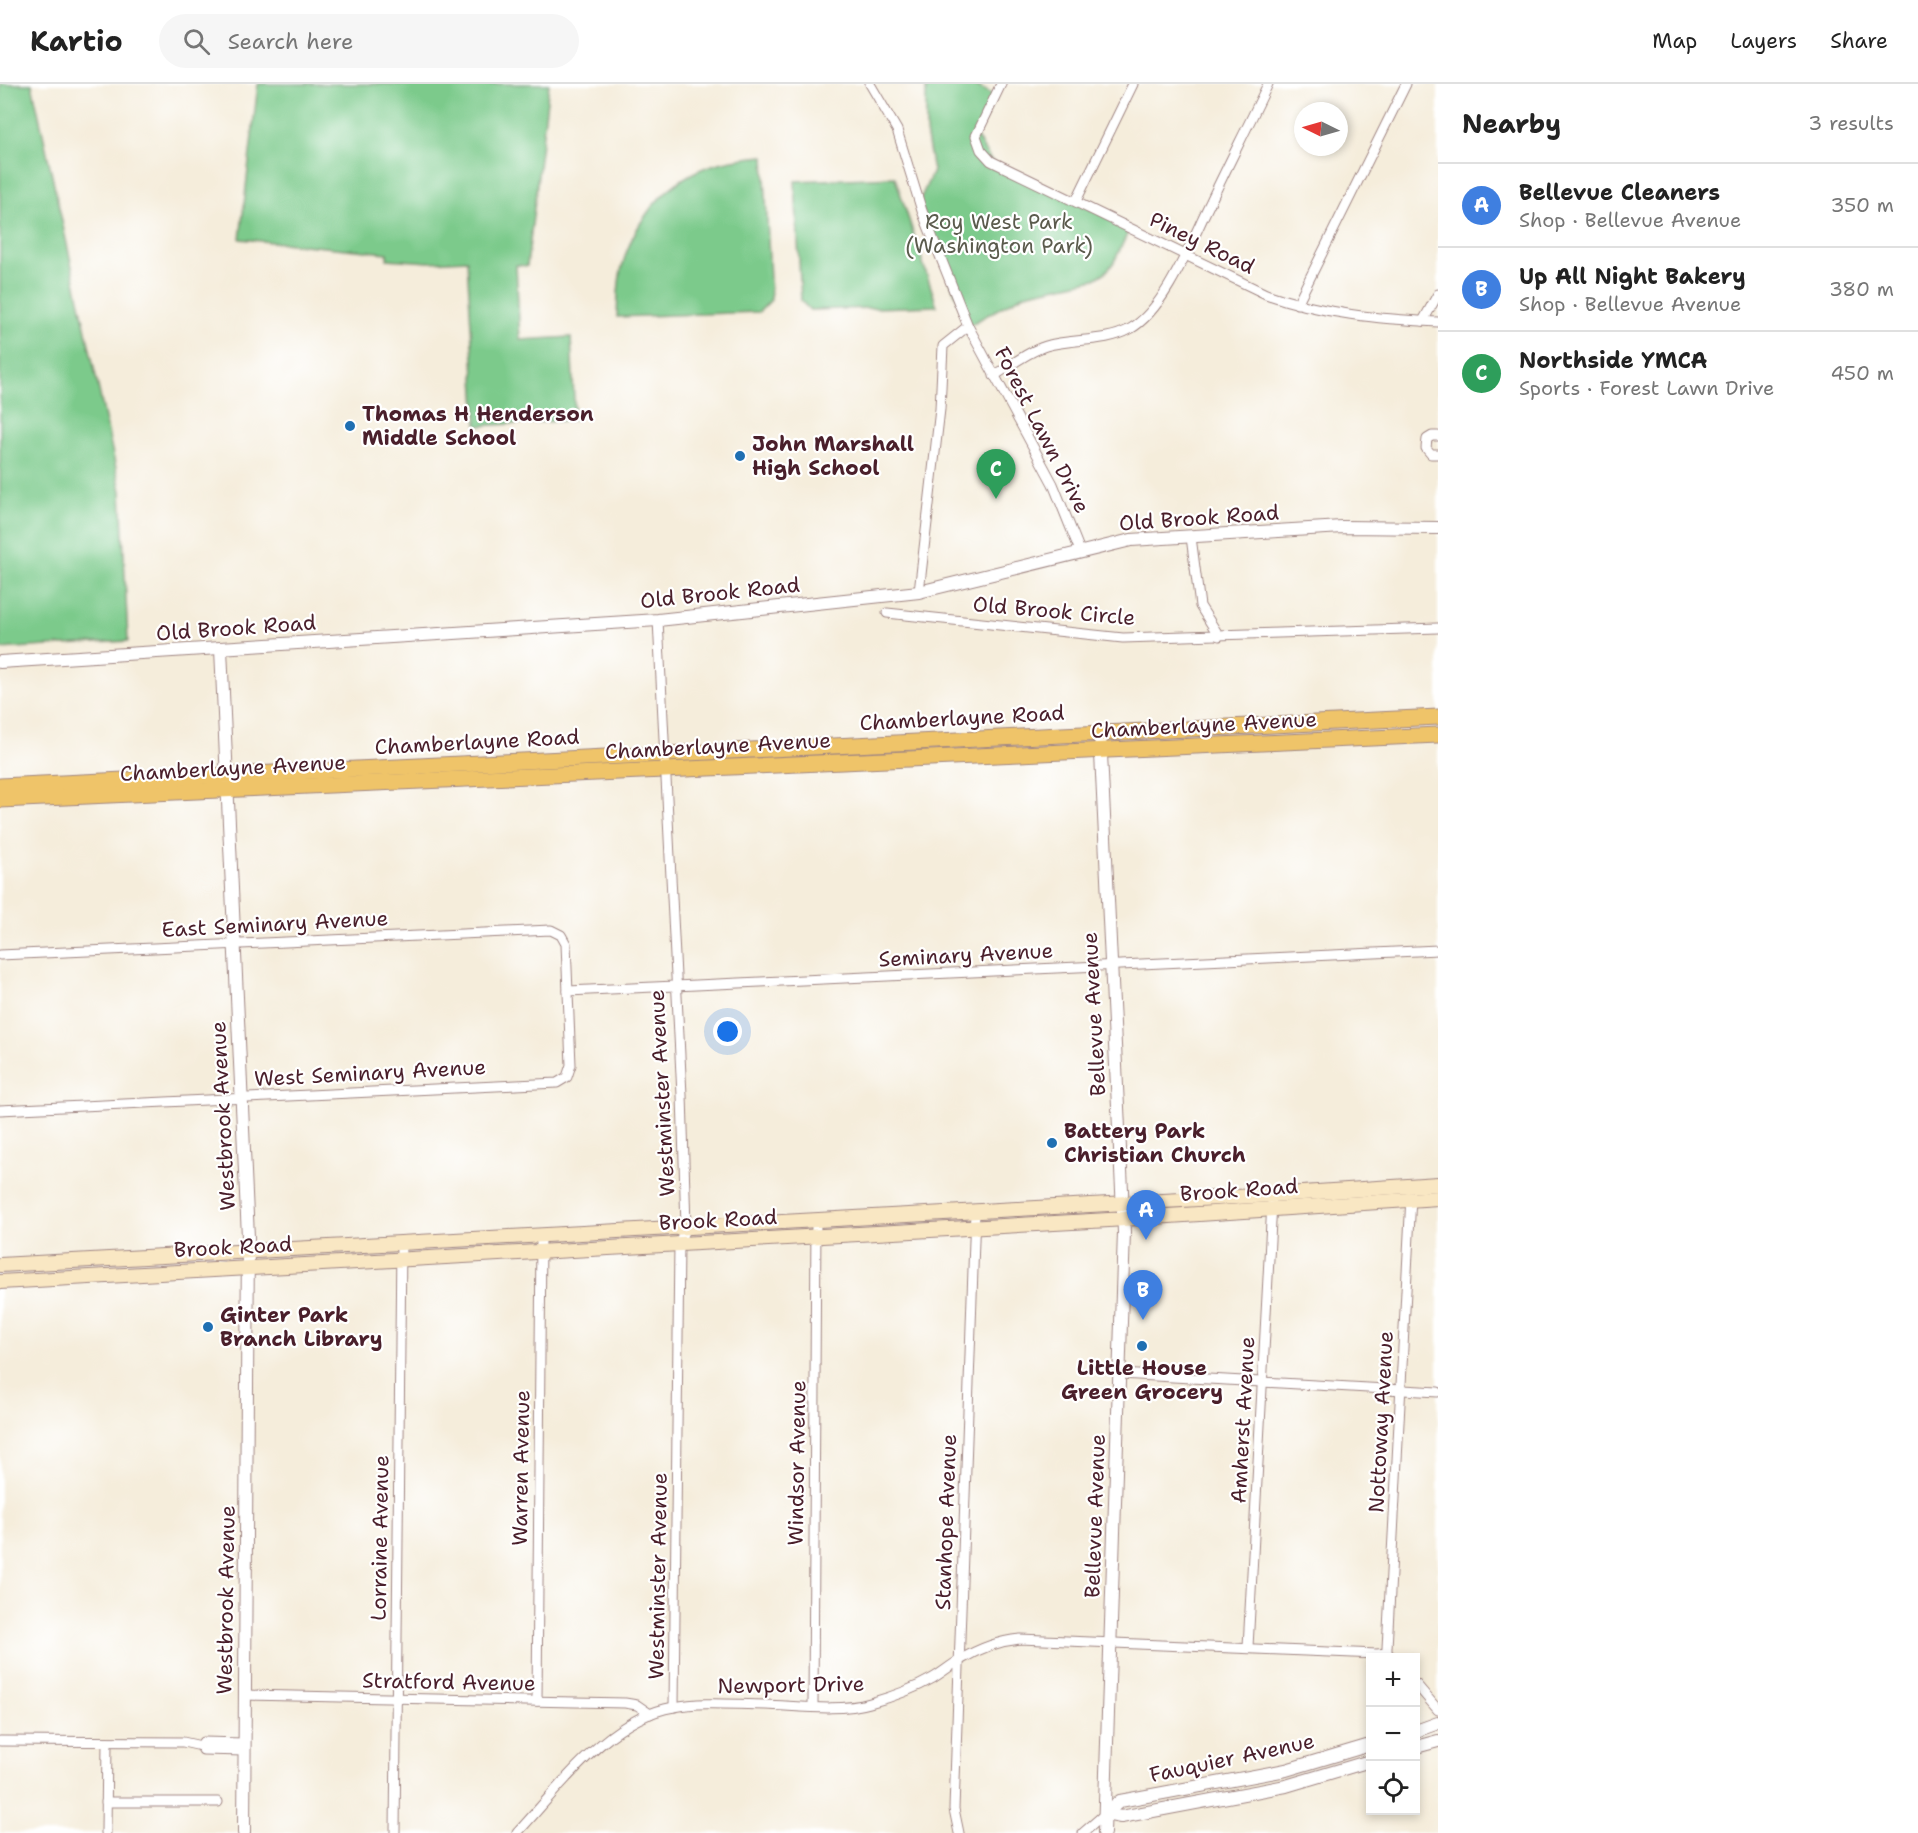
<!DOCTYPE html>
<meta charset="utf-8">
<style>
body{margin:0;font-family:"Shantell Sans",sans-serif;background:#f6f6f6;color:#222}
.controls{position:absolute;right:18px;bottom:18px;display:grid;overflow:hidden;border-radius:0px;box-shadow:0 3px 9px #0003}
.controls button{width:54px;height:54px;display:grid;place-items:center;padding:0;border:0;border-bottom:2px solid #e0e0e0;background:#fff;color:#222;font:30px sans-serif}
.compass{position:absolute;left:1294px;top:18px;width:54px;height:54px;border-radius:50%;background:#fff;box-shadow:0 3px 9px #0003;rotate:275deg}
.you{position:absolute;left:728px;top:948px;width:21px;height:21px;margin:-15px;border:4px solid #fff;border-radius:50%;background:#1a73e8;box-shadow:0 0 0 9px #1a73e833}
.badge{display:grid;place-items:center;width:39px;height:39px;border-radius:50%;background:#7c3aed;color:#fff;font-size:20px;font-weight:700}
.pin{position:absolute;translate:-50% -50px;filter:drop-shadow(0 2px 3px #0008)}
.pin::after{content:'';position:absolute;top:32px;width:21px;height:18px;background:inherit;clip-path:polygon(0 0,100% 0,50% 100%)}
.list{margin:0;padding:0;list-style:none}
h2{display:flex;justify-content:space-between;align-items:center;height:78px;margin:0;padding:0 24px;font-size:26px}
h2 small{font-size:20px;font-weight:400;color:#767676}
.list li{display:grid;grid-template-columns:39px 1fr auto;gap:18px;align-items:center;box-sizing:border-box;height:84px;padding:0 24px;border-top:2px solid #e0e0e0}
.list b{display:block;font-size:22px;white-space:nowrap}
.list p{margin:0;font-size:20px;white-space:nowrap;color:#767676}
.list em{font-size:20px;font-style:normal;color:#767676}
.icon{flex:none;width:33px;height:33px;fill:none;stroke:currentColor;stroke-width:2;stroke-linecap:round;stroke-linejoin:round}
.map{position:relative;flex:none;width:1438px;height:1749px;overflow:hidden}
header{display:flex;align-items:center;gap:36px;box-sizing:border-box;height:84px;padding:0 30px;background:#fff;border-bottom:2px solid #e0e0e0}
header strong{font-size:28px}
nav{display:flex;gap:33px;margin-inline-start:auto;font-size:21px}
.search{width:420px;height:54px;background:#f6f6f6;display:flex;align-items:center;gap:15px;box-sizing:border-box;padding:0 21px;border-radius:33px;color:#767676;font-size:22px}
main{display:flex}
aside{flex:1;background:#fff}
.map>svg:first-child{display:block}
.green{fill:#7bca8b;stroke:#62745b;stroke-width:1.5}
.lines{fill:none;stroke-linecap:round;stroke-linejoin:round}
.minor-casing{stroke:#a08683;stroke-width:11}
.tertiary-casing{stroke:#a08683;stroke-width:14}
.secondary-casing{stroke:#a08683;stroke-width:16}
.primary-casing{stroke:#a08683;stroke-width:17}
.minor{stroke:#fff;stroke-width:9}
.tertiary{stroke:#fff;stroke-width:12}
.secondary{stroke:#f9e7c3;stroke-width:14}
.primary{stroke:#efc469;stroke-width:15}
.poi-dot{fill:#1f6fb2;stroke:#fff;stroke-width:2}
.labels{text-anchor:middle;stroke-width:4.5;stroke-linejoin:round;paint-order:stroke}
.park-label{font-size:21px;fill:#5b5b4d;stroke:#fff}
.street-label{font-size:21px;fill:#4a1f2b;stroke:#fff}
.poi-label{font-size:21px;font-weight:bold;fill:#4a1f2b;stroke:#fff;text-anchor:start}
</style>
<header>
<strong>Kartio</strong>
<div class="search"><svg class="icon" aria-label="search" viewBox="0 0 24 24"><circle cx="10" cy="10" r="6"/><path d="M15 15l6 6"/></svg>Search here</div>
<nav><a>Map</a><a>Layers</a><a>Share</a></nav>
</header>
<main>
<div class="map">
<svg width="1438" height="1749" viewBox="0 0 1438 1749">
<rect width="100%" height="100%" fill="#fff"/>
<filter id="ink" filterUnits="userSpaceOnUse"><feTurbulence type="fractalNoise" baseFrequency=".0167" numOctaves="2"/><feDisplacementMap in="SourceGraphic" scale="12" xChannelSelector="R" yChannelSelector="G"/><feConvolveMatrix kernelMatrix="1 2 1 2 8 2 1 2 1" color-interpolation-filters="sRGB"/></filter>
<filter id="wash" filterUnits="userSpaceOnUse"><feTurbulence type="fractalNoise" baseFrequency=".008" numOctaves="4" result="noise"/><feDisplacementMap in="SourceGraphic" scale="24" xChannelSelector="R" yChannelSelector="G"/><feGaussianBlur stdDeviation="1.35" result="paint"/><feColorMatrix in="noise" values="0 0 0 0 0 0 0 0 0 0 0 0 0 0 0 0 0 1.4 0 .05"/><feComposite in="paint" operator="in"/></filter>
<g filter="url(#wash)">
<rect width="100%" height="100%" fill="#f5eddb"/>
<!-- green -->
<g class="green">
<polygon points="0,0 32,0 121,407 128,557 0,565"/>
<polygon points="258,0 549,0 527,182 516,181 520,256 571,253 575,336 477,342 467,176 429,178 387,175 388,169 240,155"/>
<polygon points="926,0 973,0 996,12 976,52 991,77 1130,144 1114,178 1106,188 1095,195 1025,210 968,242 919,118 933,87 926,48"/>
<path d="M764 72 771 216 759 228 617 233C618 217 617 199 622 183 632 143 659 105 697 87 718 77 742 74 764 72Z"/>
<polygon points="895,93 937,222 810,226 801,217 795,97"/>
</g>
</g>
<g filter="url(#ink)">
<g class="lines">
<!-- minor casing -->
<g class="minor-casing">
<g id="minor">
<polyline points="870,0 897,46 922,127 968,242 1053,400 1080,467"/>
<path d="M1001 0 976 52 981 66 991 77 1266 210C1323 230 1378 235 1438 238"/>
<polyline points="1076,117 1133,0"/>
<polyline points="1297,220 1406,0"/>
<polyline points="1423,237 1438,210"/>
<path d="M994 292C1010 282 1027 268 1046 262 1072 254 1105 259 1130 245 1166 225 1192 155 1210 119 1229 79 1249 40 1268 0"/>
<polyline points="1438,352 1432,352 1427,355 1426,364 1431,370 1438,370"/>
<polyline points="1191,453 1200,522 1219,552"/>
<polyline points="919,508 940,325 943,262 968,242"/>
<polyline points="887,529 1123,554 1438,544"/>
<polyline points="658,536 682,1011 686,1143 679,1159 674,1623"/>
<polyline points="0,871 551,846 561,851 566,860 571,981 567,993 557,999 0,1026"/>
<polyline points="568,907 1438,866"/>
<polyline points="1120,1290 1438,1308"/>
<polyline points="1248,1563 1272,1119"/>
<polyline points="1393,1574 1387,1569 1387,1564 1411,1113"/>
<polyline points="1416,1600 1438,1626"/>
<polyline points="245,1611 625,1619 637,1621 650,1630"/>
<polyline points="537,1617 541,1152"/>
<polyline points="813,1622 816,1136"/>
<polyline points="0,1657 183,1658 201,1662 203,1666 244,1667"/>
<polyline points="201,1662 203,1658 244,1659"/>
<polyline points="106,1718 218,1718"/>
<polyline points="106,1749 107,1658"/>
<polyline points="395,1749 401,1159"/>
<path d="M517 1749C560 1703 608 1634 674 1623 704 1617 735 1621 766 1621 797 1622 840 1628 870 1619 892 1613 914 1605 933 1594 943 1588 951 1581 960 1576 978 1565 999 1557 1020 1555L1377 1570 1387 1569"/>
<polyline points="959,1749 954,1725 975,1128"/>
<polyline points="1083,1749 1105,1730"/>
</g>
</g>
<!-- tertiary casing -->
<g class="tertiary-casing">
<g id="tertiary">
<polyline points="221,565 248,1153 244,1749"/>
<polyline points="0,578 658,536 919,508 1131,456 1342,443 1438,444"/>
<polyline points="1100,649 1124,1148 1104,1749"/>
<polyline points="1416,1647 1438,1639"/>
<polyline points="1416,1663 1438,1657"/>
<polyline points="1105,1730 1120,1717 1286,1686 1370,1661"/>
<polyline points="1105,1730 1121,1733 1286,1702 1370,1677"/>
</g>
</g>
<!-- secondary casing -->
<g class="secondary-casing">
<g id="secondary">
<polyline points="0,1181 1272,1111 1438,1100"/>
<polyline points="0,1198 1109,1136 1438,1114"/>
</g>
</g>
<!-- primary casing -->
<g class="primary-casing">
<g id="primary">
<polyline points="0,702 1438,633"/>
<polyline points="0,716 1438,651"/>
</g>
</g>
<!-- minor -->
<use href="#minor" class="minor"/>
<!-- tertiary -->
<use href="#tertiary" class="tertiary"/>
<!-- secondary -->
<use href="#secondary" class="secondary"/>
<!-- primary -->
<use href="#primary" class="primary"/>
</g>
</g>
<!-- markers -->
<g class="poi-dot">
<circle cx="350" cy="342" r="6"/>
<circle cx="740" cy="372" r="6"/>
<circle cx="1052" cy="1059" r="6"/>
<circle cx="208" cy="1243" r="6"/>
<circle cx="1142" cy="1262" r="6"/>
</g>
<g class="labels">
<!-- park labels -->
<g class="park-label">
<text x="999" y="145">Roy West Park<tspan x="999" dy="24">(Washington Park)</tspan></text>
</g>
<!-- street labels -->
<g class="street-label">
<text transform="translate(1202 159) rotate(26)" y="7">Piney Road</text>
<text transform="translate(1042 346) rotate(63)" y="7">Forest Lawn Drive</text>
<text transform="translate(1199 434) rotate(-4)" y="7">Old Brook Road</text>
<text transform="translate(720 509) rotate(-6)" y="7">Old Brook Road</text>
<text transform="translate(1054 527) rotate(5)" y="7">Old Brook Circle</text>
<text transform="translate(236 544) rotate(-4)" y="7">Old Brook Road</text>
<text transform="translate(962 634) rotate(-3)" y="7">Chamberlayne Road</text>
<text transform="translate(1204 641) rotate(-3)" y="7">Chamberlayne Avenue</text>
<text transform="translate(477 658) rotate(-3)" y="7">Chamberlayne Road</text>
<text transform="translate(718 662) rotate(-3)" y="7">Chamberlayne Avenue</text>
<text transform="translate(233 684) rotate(-3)" y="7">Chamberlayne Avenue</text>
<text transform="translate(275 840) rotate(-3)" y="7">East Seminary Avenue</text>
<text transform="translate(966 871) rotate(-3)" y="7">Seminary Avenue</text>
<text transform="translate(1094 930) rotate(-93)" y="7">Bellevue Avenue</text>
<text transform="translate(370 989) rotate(-3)" y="7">West Seminary Avenue</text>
<text transform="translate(662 1009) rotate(-93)" y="7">Westminster Avenue</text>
<text transform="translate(223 1032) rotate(-93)" y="7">Westbrook Avenue</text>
<text transform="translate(1239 1106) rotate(-4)" y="7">Brook Road</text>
<text transform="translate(718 1136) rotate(-3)" y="7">Brook Road</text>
<text transform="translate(233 1163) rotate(-3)" y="7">Brook Road</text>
<text transform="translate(1243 1336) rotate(-87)" y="7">Amherst Avenue</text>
<text transform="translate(1381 1338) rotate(-87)" y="7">Nottoway Avenue</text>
<text transform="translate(797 1379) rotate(-89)" y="7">Windsor Avenue</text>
<text transform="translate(521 1384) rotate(-89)" y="7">Warren Avenue</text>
<text transform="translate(1095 1432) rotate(-88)" y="7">Bellevue Avenue</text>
<text transform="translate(946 1438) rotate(-88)" y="7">Stanhope Avenue</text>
<text transform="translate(380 1454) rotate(-89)" y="7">Lorraine Avenue</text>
<text transform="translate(658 1492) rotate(-89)" y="7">Westminster Avenue</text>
<text transform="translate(226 1516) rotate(-89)" y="7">Westbrook Avenue</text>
<text transform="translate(449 1598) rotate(1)" y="7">Stratford Avenue</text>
<text transform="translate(791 1601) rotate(-1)" y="7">Newport Drive</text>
<text transform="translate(1232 1674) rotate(-12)" y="7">Fauquier Avenue</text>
</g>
<!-- poi labels -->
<g class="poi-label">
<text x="362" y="337">Thomas H Henderson<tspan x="362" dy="24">Middle School</tspan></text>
<text x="752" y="367">John Marshall<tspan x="752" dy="24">High School</tspan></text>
<text x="1064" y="1054">Battery Park<tspan x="1064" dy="24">Christian Church</tspan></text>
<text x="220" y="1238">Ginter Park<tspan x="220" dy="24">Branch Library</tspan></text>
<text x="1142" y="1291" text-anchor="middle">Little House<tspan x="1142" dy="24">Green Grocery</tspan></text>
</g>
</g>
</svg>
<div class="controls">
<button>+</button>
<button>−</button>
<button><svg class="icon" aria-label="locate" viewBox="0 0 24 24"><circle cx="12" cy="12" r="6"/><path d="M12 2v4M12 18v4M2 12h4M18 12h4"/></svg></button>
</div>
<svg class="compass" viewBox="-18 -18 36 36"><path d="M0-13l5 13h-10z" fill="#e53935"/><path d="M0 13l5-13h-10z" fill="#767676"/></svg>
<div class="you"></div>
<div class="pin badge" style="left:1146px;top:1156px;background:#3f7fe0">A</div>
<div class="pin badge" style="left:1143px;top:1236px;background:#3f7fe0">B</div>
<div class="pin badge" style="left:996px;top:415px;background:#2e9e5b">C</div>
</div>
<aside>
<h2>Nearby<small>3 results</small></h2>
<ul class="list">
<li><span class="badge" style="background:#3f7fe0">A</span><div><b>Bellevue Cleaners</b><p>Shop · Bellevue Avenue</p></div><em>350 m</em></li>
<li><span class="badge" style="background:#3f7fe0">B</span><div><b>Up All Night Bakery</b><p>Shop · Bellevue Avenue</p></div><em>380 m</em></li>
<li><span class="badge" style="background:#2e9e5b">C</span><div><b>Northside YMCA</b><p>Sports · Forest Lawn Drive</p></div><em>450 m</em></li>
</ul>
</aside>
</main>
